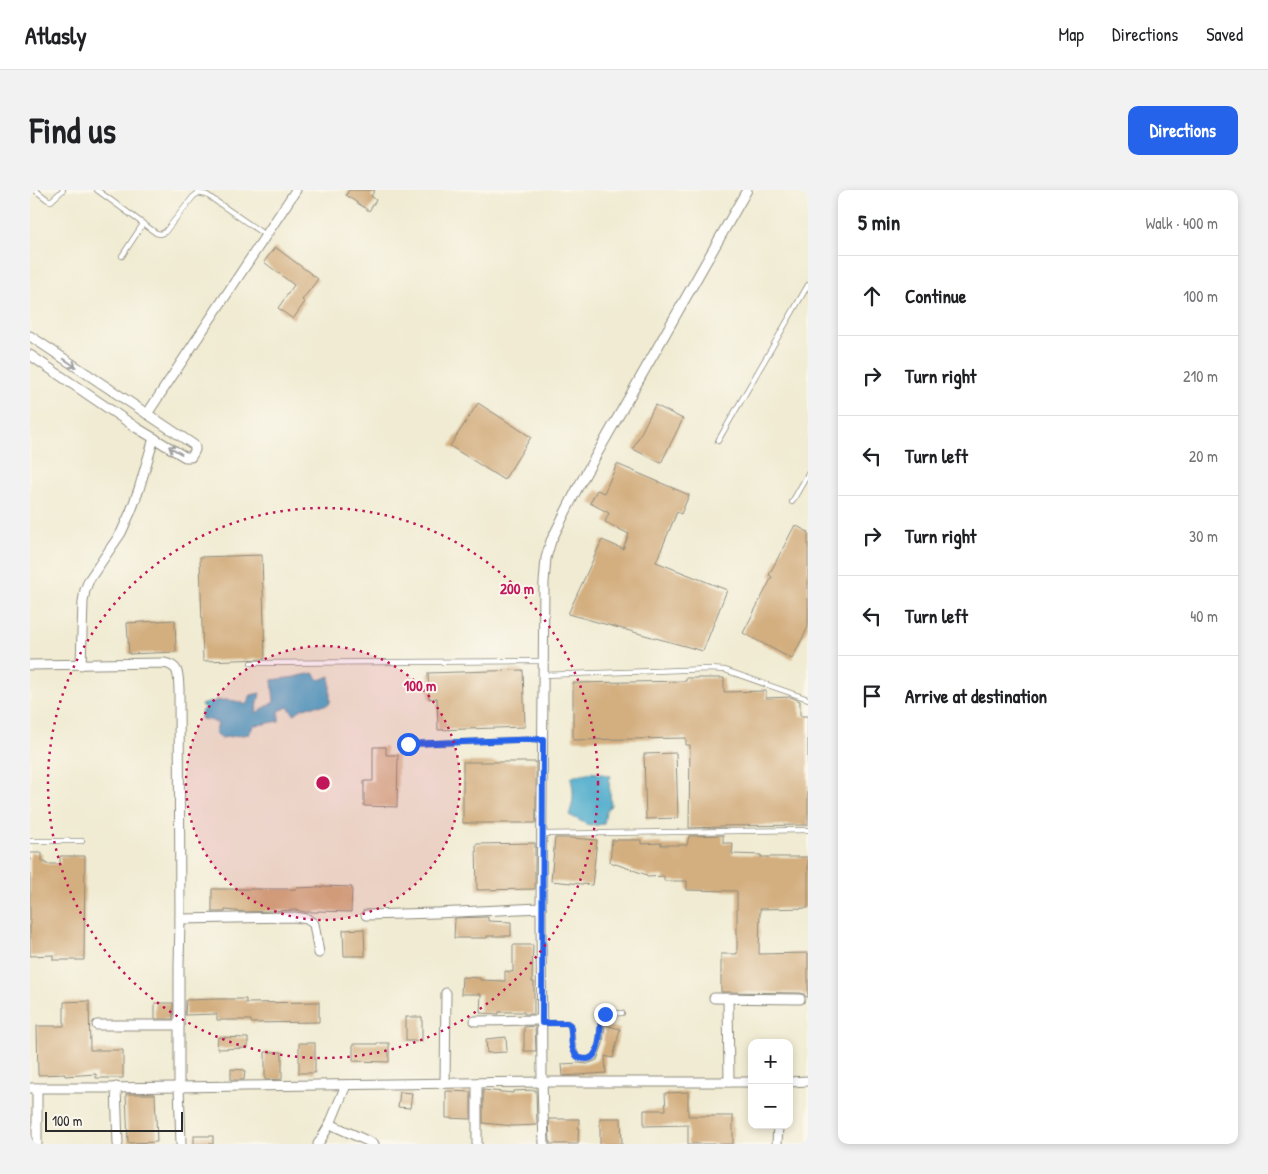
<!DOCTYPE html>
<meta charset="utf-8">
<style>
body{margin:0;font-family:"Patrick Hand",sans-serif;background:#f2f2f2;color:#202124}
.controls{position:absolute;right:15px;bottom:15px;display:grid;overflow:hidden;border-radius:10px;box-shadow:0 2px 8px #0003}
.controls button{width:45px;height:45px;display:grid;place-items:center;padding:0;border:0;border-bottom:1px solid #e0e0e0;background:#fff;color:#202124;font:25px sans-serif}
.scale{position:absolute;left:15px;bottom:12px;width:138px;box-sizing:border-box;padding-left:5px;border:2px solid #2b2b2b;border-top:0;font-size:14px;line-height:18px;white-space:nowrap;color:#2b2b2b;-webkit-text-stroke:4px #fbf7ec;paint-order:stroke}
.stop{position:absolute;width:15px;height:15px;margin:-11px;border:4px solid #2563eb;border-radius:50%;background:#fff}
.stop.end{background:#2563eb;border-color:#fff;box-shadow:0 1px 5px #0008}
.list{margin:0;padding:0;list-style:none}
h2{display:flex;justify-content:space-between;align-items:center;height:65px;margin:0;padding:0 20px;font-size:21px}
h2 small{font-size:16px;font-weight:400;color:#757577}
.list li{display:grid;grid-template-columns:32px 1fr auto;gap:15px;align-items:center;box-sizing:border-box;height:80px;padding:0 20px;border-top:1px solid #e0e0e0}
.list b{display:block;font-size:19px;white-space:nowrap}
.list em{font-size:16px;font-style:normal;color:#757577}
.icon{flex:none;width:28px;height:28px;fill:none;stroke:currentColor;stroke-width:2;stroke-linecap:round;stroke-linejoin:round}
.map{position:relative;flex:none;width:778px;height:954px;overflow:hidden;border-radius:10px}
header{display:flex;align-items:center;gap:30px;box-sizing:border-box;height:70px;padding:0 25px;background:#fff;border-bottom:1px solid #e0e0e0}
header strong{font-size:24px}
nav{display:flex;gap:28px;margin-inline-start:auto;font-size:18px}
.intro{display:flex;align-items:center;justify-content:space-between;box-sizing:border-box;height:120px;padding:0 30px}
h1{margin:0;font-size:35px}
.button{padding:12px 22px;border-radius:10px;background:#2563eb;color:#fff;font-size:18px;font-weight:700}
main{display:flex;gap:30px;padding:0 30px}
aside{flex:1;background:#fff;border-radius:10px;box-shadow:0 2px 8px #0003}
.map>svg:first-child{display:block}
.water{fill:#4caacb;stroke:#3c6a7b}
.building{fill:#d3ae7f}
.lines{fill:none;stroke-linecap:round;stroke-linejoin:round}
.service-casing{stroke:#8e8b7e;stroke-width:6}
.minor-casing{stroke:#8e8b7e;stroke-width:11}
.service{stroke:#fff;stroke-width:4.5}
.minor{stroke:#fff;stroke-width:9}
.oneway{stroke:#a0a0a0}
.route{stroke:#2563eb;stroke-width:6}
.ring{fill:none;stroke:#c2185b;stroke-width:2.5;stroke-dasharray:2.5 5}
.centre{fill:#c2185b;stroke:#fbf7ec;stroke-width:2.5}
.ring-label{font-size:15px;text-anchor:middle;font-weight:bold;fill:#c2185b;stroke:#fbf7ec;stroke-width:4;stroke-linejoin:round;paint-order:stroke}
</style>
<header>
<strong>Atlasly</strong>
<nav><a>Map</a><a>Directions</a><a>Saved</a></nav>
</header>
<div class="intro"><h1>Find us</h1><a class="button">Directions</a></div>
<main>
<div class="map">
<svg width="778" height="954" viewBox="0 0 778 954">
<rect width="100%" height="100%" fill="#fbf7ec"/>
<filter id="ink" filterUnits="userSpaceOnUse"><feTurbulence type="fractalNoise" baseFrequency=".02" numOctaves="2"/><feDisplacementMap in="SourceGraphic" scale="10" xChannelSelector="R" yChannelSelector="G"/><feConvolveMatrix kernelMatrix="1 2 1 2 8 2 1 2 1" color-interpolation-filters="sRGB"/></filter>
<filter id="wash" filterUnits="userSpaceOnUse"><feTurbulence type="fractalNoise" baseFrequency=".0096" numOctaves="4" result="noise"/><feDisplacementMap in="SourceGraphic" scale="20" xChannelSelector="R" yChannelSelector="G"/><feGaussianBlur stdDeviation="1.12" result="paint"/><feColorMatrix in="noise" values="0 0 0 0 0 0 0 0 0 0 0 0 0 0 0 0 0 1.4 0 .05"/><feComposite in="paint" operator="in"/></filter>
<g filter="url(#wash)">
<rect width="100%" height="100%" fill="#f0ebd2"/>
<!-- water -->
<g class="water">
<path d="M283 483 290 490 300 486V513C295 517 291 515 284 516 276 516 270 520 264 524L258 517 249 521V531L234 534 224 535 219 544 191 548 185 542 188 534 180 530 171 529 172 520 176 519 171 515C186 510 201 507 216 515L221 505 230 503 226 523 244 512 242 490 265 487Z"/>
<path d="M562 582 581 586 579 591 581 615 576 622 574 634 560 636 539 625C544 611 544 602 541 588L547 585Z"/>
</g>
<g id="blocks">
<!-- building -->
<g class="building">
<polygon points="319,0 345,0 341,6 346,10 339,21 316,5"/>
<polygon points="245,57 288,89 272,110 275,112 263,129 248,118 264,95 234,72"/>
<polygon points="448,213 501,247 474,290 420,256"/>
<polygon points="625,215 653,229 631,273 603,259"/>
<polygon points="587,274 659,305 651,324 647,322 626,372 697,400 673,461 538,424 572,350 593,359 599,344 575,332 579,323 560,313 567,300 574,303"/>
<polygon points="765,335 778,342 778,437 762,469 713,443 742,387 739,385"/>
<polygon points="232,365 235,469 173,471 170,367"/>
<polygon points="145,430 146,462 99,464 97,433"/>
<polygon points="493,480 495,537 408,540 407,508 399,509 398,483"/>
<polygon points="656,488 694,488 694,502 736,501 736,508 761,507 770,511 770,526 778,526 778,635 694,636 694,637 659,638 660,555 656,555 656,548 543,550 543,493 656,491"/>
<polygon points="343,557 356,557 356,565 368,565 367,617 334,616 334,591 343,591"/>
<polygon points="646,563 648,628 616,629 614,564"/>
<rect x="433" y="572" width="73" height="61"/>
<polygon points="693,645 693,653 703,653 702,664 731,665 731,667 778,667 778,718 730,719 729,764 778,763 778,807 776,807 774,804 770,803 691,802 691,764 707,764 707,701 657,700 657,691 634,691 634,686 617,687 617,685 580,672 582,650 611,650 611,654 631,653 631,655 657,655 659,646"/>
<polygon points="525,648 540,648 567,650 562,695 521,691"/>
<polygon points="505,653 505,699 447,700 446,654"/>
<polygon points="0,663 12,663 12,672 16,672 16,674 30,674 30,666 55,666 54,770 23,770 23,765 0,766"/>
<polygon points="292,696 322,697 321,722 288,721 288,722 275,722 266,720 215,722 195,720 195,722 182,722 182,699 266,699 266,698 292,697"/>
<polygon points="458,727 458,731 481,732 481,746 457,746 457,748 424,748 425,728"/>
<polygon points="334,739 335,766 314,766 313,740"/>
<polygon points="483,755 503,755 502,792 504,792 504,824 494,824 494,822 469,822 469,824 450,823 451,804 431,804 432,787 450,788 450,790 475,791 475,781 483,782"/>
<polygon points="187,809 216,809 216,813 289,812 289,832 221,833 221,830 187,830 187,824 155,825 156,810"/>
<polygon points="59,811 60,860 93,860 93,888 66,888 66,884 35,886 35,884 8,885 7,836 34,836 34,812"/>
<rect x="125" y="813" width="18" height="16"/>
<rect x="376" y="827" width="16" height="24"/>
<polygon points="575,835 590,839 583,868 575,866 576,883 533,886 532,874 549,873 557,874 565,871 567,870 573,854"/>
<polygon points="505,836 506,861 494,861 494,837"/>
<polygon points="188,847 218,848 218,858 187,859"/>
<polygon points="476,847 477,862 457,863 456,849"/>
<rect x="269" y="853" width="16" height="30"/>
<polygon points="347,853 359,853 359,872 323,871 323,854 347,854"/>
<polygon points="235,862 252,862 252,889 235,890"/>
<polygon points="201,879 215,880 214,890 201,890"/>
<polygon points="453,900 483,903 483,901 506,900 507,935 484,936 453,933"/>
<polygon points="416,901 441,902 441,929 416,928"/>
<polygon points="370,902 382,903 380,918 368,917"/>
<polygon points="658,902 658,926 703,926 703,954 658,954 658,935 614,936 614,920 636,920 635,903"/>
<polygon points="96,904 125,904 127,952 98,953"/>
<polygon points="570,928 591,928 592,954 570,954"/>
<polygon points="519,929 549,929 548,954 520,954"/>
<rect x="164" y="946" width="19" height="8"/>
</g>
</g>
</g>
<g filter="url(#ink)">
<use href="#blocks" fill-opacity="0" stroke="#8e8b7e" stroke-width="1"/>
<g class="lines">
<!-- service casing -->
<g class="service-casing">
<g id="service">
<polyline points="5,0 18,10 21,11 33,0"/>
<polyline points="67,0 126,43 130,44 135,42 163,7 168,3 177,5 235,45"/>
<polyline points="92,66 113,34"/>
<polyline points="688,251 778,95"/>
<polyline points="762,312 778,284"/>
<polyline points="221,473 513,471"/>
<polyline points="513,485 679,479 695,480 778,509"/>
<polyline points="378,554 513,549"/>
<polyline points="513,644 778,640"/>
<polyline points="0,651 52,651"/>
<path d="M512 833H537L540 835C544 847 539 879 564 867L569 853 572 825 575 824 592 823"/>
</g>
</g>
<!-- minor casing -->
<g class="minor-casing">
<g id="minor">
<path d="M0 146 164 255C167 260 163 263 161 267H155L107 238 0 165"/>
<polyline points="117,224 266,0"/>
<path d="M0 475 134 473C150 476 148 485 149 499L150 729 149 776V897L151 954"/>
<polyline points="51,475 53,412 55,400 59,390 91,343 101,321 109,299 124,248"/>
<polyline points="336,725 406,723 511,718"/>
<polyline points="150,729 265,727 277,729 284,734 289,763"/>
<polyline points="684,808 770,809"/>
<polyline points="698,808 699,892"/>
<polyline points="445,831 512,830"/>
<polyline points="67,835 149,835"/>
<polyline points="759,892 778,891"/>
<polyline points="415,893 416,803"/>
<polyline points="86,897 88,954"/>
<polyline points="0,898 77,898 512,892 722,892"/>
<polyline points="7,898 7,954"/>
<polyline points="300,934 344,954"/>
<polyline points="288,954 300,934 316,895"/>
<polyline points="447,954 447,893"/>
<polyline points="514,954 512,892 511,718 514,393 516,368 521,351 547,299 717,0"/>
<polyline points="747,954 748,935"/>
</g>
</g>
<!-- service -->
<use href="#service" class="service"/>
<!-- minor -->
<use href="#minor" class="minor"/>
</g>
<!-- one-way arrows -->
<defs><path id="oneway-shaft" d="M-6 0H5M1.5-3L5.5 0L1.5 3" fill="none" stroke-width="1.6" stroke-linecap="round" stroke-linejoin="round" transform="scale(1.25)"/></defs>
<g class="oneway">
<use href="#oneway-shaft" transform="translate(40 173) rotate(34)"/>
<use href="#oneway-shaft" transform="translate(145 260) rotate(-149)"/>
</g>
</g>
<g class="lines" filter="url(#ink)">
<!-- route -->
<path class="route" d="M378 554 513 549 512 833H537L540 835C543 844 539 857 546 865 548 868 553 869 557 869 571 868 570 839 571 828L572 825 575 824"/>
</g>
<!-- distance rings -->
<circle cx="293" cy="593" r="137" fill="#c2185b" fill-opacity=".12"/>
<g class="ring">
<circle cx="293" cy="593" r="137"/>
<circle cx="293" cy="593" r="275"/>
</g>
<circle cx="293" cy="593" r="8" class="centre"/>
<g class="ring-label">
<text x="487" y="404">200 m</text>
<text x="390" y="501">100 m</text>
</g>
</svg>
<div class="controls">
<button>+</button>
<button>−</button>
</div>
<div class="scale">100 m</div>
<div class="stop" style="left:378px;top:554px"></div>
<div class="stop end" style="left:575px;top:824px"></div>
</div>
<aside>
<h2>5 min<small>Walk · 400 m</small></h2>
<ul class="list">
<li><svg class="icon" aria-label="ahead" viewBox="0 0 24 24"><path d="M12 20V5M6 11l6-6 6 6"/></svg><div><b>Continue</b></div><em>100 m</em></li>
<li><svg class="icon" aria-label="right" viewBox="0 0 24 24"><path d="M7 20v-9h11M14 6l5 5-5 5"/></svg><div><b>Turn right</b></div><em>210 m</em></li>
<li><svg class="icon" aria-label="left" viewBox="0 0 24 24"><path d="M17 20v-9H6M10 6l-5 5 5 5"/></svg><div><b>Turn left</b></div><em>20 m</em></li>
<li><svg class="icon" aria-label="right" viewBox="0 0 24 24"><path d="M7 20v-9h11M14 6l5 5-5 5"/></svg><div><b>Turn right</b></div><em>30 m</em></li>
<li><svg class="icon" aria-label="left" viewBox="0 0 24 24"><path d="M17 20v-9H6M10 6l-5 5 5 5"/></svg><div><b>Turn left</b></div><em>40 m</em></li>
<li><svg class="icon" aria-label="arrive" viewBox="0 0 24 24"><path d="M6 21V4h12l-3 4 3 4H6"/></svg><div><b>Arrive at destination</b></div></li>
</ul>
</aside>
</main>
